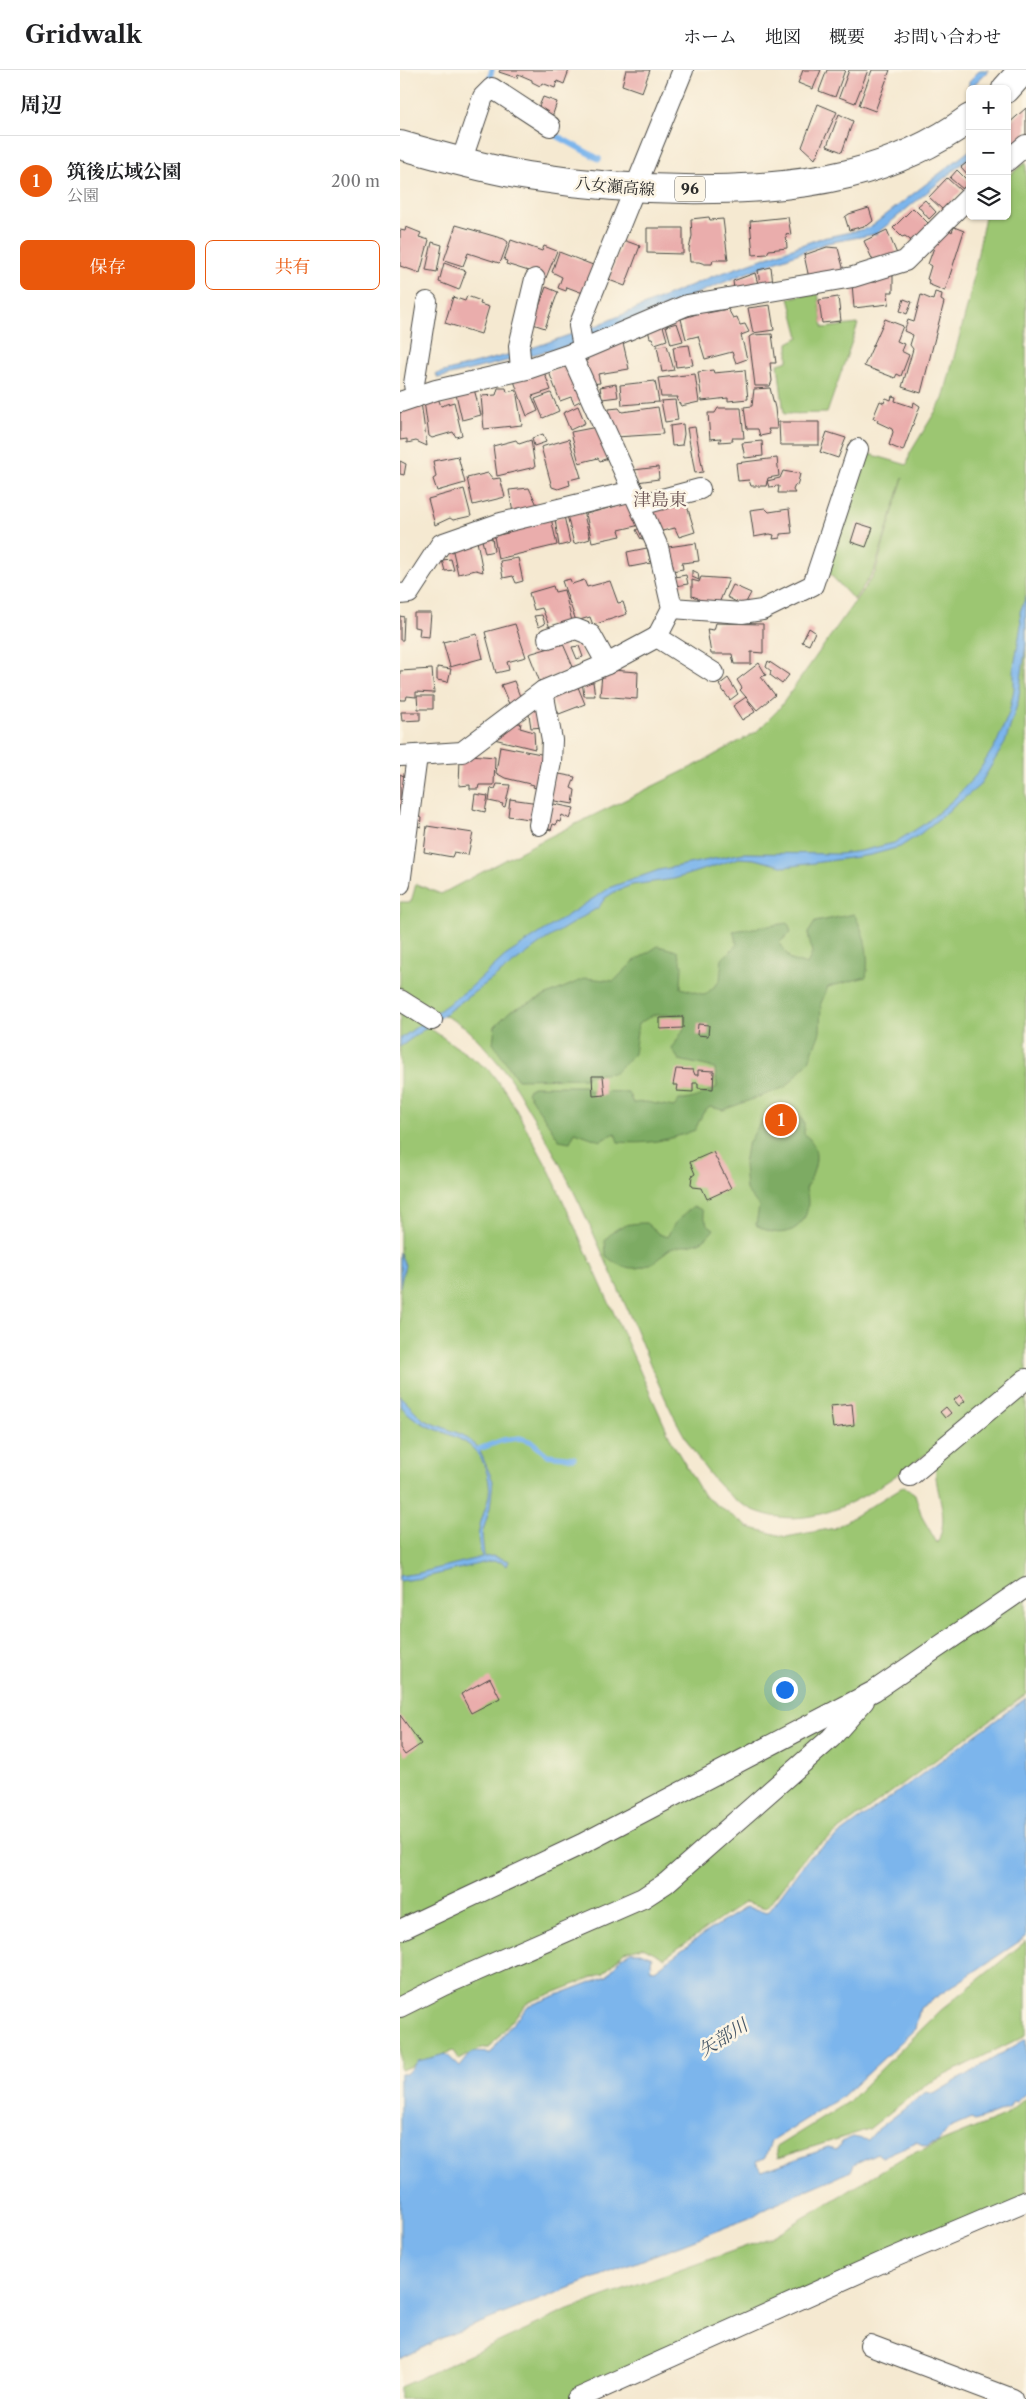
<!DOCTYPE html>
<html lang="ja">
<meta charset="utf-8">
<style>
body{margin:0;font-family:"Libre Caslon Text","Noto Serif JP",serif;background:#f6f6f6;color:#202124}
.controls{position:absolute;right:15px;top:15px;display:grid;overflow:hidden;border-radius:8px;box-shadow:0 1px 4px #0004}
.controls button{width:45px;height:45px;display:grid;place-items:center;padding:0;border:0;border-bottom:1px solid #e0e0e0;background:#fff;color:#202124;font:25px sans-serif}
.you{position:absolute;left:384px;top:1619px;width:18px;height:18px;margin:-12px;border:4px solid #fff;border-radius:50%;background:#1a73e8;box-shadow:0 0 0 8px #1a73e833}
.badge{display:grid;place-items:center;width:32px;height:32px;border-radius:50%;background:#ea580c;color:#fff;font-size:16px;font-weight:700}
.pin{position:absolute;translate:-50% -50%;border:2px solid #fff;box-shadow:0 1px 5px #0006}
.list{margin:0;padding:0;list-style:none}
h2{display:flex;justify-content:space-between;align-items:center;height:65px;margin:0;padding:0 20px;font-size:21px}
h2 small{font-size:16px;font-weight:400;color:#757577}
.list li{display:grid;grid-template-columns:32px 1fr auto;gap:15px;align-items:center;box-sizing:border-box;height:90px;padding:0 20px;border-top:1px solid #e0e0e0}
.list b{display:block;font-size:19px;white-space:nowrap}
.list p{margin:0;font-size:16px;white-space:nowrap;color:#757577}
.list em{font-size:16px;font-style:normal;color:#757577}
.actions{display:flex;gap:10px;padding:15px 20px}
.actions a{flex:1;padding:11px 0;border:1px solid #ea580c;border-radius:8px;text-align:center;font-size:18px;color:#ea580c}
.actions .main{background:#ea580c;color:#fff}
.icon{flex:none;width:28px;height:28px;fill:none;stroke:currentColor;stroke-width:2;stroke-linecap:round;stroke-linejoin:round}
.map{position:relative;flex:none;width:626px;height:2329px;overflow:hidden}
header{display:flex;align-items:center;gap:30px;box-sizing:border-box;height:70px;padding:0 25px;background:#fff;border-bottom:1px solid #e0e0e0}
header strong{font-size:24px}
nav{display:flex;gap:28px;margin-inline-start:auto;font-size:18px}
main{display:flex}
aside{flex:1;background:#fff}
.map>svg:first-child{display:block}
.green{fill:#9cc672;stroke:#64784e}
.forest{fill:#7dab64;stroke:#546b48}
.water{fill:#7bb5ec;stroke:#53708c}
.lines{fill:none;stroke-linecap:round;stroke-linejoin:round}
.stream{stroke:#7bb5ec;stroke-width:5.5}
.building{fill:#eaadac}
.street-casing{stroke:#494844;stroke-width:22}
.primary-casing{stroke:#494844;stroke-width:30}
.street{stroke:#fff;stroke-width:20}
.primary{stroke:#fff;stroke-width:28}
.labels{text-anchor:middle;stroke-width:5;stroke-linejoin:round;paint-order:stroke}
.shield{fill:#fcf5e5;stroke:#6a6863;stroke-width:1}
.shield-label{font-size:15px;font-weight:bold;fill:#2b2b2b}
.street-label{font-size:16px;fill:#2b2b2b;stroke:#fcf5e5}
.neighbourhood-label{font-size:18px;fill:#6e5858;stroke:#fcf5e5}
.water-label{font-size:18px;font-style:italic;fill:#435465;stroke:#fcf5e5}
</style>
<header>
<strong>Gridwalk</strong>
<nav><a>ホーム</a><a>地図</a><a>概要</a><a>お問い合わせ</a></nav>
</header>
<main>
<aside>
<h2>周辺<small></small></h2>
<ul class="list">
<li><span class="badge">1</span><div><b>筑後広域公園</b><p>公園</p></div><em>200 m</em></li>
</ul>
<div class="actions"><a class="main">保存</a><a>共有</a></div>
</aside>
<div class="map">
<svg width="626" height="2329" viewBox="0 0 626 2329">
<rect width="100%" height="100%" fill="#fcf5e5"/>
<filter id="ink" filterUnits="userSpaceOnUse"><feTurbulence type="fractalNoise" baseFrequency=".02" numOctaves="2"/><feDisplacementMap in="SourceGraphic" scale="10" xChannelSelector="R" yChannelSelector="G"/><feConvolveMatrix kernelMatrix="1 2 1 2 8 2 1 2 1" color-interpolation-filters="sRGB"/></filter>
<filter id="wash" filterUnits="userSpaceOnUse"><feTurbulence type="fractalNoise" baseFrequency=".0096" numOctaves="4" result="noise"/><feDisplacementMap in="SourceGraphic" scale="20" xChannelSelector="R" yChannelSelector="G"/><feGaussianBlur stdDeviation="1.12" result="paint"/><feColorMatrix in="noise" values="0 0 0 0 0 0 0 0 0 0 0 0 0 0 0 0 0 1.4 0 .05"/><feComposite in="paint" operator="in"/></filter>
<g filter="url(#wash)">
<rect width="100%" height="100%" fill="#f5e9d1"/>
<!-- green -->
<g class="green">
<path d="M626 92V1624L408 1783 366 1838 345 1832 264 1888 243 1877 224 1882 204 1903 127 1933 89 1978H82L59 1990 53 1981 0 2000V937L89 1000 107 1023 150 1102 273 1374 304 1426 348 1457 386 1467 435 1458 504 1416 515 1424 522 1447 537 1473C552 1444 533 1422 536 1394L526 1384C477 1419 416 1468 351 1439 290 1412 251 1292 224 1232 195 1167 167 1100 129 1040 122 1028 115 1015 107 1004 96 990 78 968 65 957 55 950 42 945 32 939 21 932 11 925 0 918V832H11L16 814 41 824 135 774 298 694 356 662 378 640 475 503 503 407 474 501 454 530 428 502 466 383 507 395 510 383 543 329 569 230 585 146H607V107Z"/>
<polygon points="418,222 423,258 458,254 427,343 384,344 378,294 388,291 388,273 399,267 389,228"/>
<polygon points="626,1871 626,1965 525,2015 469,2059 378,2088 376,2077 447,2033 540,1941"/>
<polygon points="626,2028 626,2129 168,2329 0,2329 0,2317 168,2240 372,2167 504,2087 604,2046"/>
</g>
<!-- forest -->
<g class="forest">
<path d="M454 844C465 863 470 886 466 907L428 917 421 933 420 962 409 991 386 1017 323 1040 310 1037 303 1043 295 1060C270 1070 246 1075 218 1072L215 1063 200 1071 175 1062 170 1072 159 1070 127 1022 132 1016H186L189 1021 228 1022 233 1033 246 1032 274 1037 279 1030C293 1031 305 1023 317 1017L315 998 279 990 272 979 286 955 285 944 253 945 238 954 234 984 215 1003 188 1005 185 1008 117 1009 93 973 95 956 110 941 186 908 214 911 233 892 258 876 277 881 282 895 281 918 305 925 320 911 322 889 337 874 333 861 388 853 391 862 379 873 391 890 407 895 412 883 408 863 415 852Z"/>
<path d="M379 1038 393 1039 404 1052V1064C424 1078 415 1101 406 1119 416 1154 386 1175 356 1155L359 1136 346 1120 344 1094 347 1076 360 1053Z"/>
<path d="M293 1136 302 1140 307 1154 314 1159C302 1177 288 1173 270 1179 265 1181 263 1186 259 1189 239 1202 224 1201 206 1186L205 1171C215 1156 227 1153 246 1153L259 1164 267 1167 275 1153Z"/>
</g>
<!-- water -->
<g class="water">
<polygon points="580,0 589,0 569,19 569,11"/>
<polygon points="570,80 570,87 476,164 427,173 361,197 175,274 38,308 36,304 126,280 198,255 311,207 418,169 469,158"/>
<polygon points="626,526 626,574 618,632 605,673 579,716 520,764 500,777 471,785 385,797 354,789 339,788 274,809 232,815 216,821 205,828 199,837 145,870 0,977 0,969 70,918 105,886 211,817 259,800 343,783 439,784 461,781 494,773 526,753 554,729 577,704 597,672 609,643 614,619 614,597 621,555 620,542"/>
<polygon points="0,1183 5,1195 0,1217"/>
<path d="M0 1326 24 1350 63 1365 78 1377 93 1411 90 1438 82 1464 84 1487 92 1486 109 1491 107 1496 102 1492 91 1491 22 1508 0 1511V1506L19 1503 82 1487C80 1479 77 1470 79 1461 81 1444 92 1430 89 1412 78 1353 31 1373 0 1335Z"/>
<polygon points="626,1628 626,1867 520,1938 515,1959 443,2026 371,2071 365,2088 356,2091 362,2101 428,2078 437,2080 441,2072 453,2067 468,2070 477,2060 526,2022 534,2024 626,1969 626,2023 616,2032 613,2031 609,2038 575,2051 571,2049 548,2059 538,2072 526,2076 516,2072 482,2087 477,2083 454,2094 451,2101 367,2137 352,2147 44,2267 0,2289 0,2004 6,2004 18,1991 46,1984 60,1997 72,1982 91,1983 107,1960 128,1936 207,1906 222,1887 231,1882 240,1882 252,1887 250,1899 255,1900 302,1865 346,1837 368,1842 410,1786"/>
</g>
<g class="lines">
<!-- stream -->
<g class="stream">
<polyline points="92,0 90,7 92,15"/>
<polyline points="148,61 199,89"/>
<polyline points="79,1379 103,1370 120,1368 132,1372 147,1385 174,1388"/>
</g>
</g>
<g id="blocks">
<!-- building -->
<g class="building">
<polygon points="100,0 169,0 164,14 157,11 155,18 142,13 140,16 132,12 132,10 118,4 117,8 99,2"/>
<polygon points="226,0 250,0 242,22 222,15"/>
<polygon points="403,0 421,0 413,19 398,13"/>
<polygon points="427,0 445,0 435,27 419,21"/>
<polygon points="449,0 468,0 455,33 439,27"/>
<polygon points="472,0 490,0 475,41 459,35"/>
<polygon points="143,27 157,32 152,47 137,41"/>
<polygon points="418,34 437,42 415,89 402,77"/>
<polygon points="626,38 626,64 607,81 607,55"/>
<polygon points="439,44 453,51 442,82 427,76"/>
<polygon points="570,90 570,107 561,97"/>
<polygon points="557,100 570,113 564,120 550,108"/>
<polygon points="547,108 561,121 543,140 529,127"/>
<polygon points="525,130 536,142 529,149 518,136"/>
<polygon points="469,138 473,151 468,155 449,160 445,147 449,144"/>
<polygon points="513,138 529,154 513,172 505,166 502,167 493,158"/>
<polygon points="309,147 310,150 323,149 328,190 313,190 312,194 305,194 299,192 290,192 289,179 292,166 291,149"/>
<polygon points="388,147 391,165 386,164 387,178 369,180 367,184 353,185 350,151"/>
<polygon points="56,155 104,169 108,172 101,191 99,193 68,183 63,196 44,190"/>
<polygon points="6,157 21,163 19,167 29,170 20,203 0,196 0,160 5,161"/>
<polygon points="554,157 564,161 545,221 528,214 529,210 527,209 531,196 528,194 536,172 548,159 552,162"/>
<polygon points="247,158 283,158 283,184 247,183"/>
<polygon points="487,160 497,184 474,193 464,171"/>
<polygon points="111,170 142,181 144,176 157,181 143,215 135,203 106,194 107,191 104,190"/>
<polygon points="223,170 240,176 225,216 209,210"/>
<polygon points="32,172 42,175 37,202 26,200"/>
<polygon points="427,177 438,178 444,201 409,208 404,185"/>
<polygon points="159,182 193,195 183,223 167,217 166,221 158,218 162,207 152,202"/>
<polygon points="44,193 66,201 59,220 39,212"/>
<polygon points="371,197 373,214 360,215 358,200"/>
<polygon points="355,203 358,214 334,219 333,211"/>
<polygon points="490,205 493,206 493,222 488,222 489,234 454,238 452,213 476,212 476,208"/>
<polygon points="146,217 158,222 145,258 133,254"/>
<polygon points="535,222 542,224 541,230 544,232 521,323 502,317 513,279 510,275 513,265 504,261 508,250 514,252 521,225 533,230"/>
<polygon points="67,226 81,231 80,234 89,237 81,264 45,253 53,227 65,231"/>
<polygon points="438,227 441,251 422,253 419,230"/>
<polygon points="504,229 512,232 507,244 500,241"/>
<polygon points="370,235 374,260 353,263 348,238"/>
<polygon points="328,239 333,248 337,247 340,255 345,254 349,262 341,265 347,289 336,293 332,282 305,289 298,266 286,269 281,249 306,241 307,243"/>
<polygon points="485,249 503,256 497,271 504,274 501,281 509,285 501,306 497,304 495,308 464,296"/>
<polygon points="277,253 283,271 271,274 266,256"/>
<polygon points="263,256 267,270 255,274 252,268 250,268 248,260"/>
<polygon points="372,264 376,293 370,293 372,311 370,316 355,316 349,267 352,265"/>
<polygon points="222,268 229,299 198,304 200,313 191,314 184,291 188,290 185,282"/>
<polygon points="267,275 274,300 262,302 257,276"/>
<polygon points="289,275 293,295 276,297 273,277"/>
<polygon points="169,294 182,330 174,334 171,327 160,331 149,302"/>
<polygon points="313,300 314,303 345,300 348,329 328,331 328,328 302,331 298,302"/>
<polygon points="144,302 151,320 132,326 138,341 127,346 114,311"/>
<polygon points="295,304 299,332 281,336 277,330 278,327 261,327 258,308"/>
<polygon points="255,311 259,332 222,335 220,315"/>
<polygon points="216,314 218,327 202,329 200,317"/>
<polygon points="98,318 106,318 107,322 116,320 122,355 84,359 81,326 96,325"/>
<polygon points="370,318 375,338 377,359 368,359 370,364 360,366 358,359 347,359 344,337 352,336 354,319"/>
<polygon points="74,319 81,345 62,350 56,324"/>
<polygon points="151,323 159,341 143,348 135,329"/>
<polygon points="492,326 496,327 495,331 513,337 514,332 520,336 503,381 489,375 493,362 492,359 477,352 478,350 473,348 480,331 484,333 486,328 491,330"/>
<polygon points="38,328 41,336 54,332 62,365 56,367 53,362 32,368 29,366 24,331"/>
<polygon points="275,330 278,350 265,352 261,331"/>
<polygon points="21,332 27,376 16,371 7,373 7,369 0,370 0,341"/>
<polygon points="178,336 185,353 170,360 163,343"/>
<polygon points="258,337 263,364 216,367 211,357 209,339 219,338 222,342"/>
<polygon points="318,338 341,338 344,368 332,368 333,371 319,372 321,368 310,369 308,343 315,343"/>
<polygon points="379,352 419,352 419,375 380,375"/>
<polygon points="283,354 284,364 282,375 272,376 270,356"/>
<polygon points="197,357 208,388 200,391 198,388 179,393 171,362"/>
<polygon points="295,357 303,402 295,403 287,358"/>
<polygon points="427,362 446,368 438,388 420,382"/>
<polygon points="143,364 146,372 134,376 132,368"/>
<polygon points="169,369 181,407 169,410 170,415 158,419 152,417 141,377"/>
<polygon points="116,370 119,374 131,370 135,397 97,406 93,376"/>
<polygon points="362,371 363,386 345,388 342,373"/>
<polygon points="58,386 65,413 37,421 33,409 36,407 33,391"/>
<polygon points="377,388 379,406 368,408 366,416 351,416 349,410 338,411 336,393"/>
<polygon points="0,391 6,394 4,405 0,404"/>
<polygon points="258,397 259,409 237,412 234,400"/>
<polygon points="383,401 400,404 397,416 395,415 393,420 395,423 378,423 379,416 369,417 367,411 380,408"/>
<polygon points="88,403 93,409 100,408 105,427 73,435 67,408"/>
<polygon points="129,418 138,437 113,443 109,420"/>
<polygon points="64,419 71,446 53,450 50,448 35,455 28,429"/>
<polygon points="285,429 295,462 279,467 275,458 258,462 249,437"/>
<polygon points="226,430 240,455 219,460 221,466 192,472 186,444 216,436 215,433"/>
<polygon points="365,438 369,442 389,439 392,463 380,464 380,468 373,469 374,465 370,464 354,467 350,440"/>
<polygon points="183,441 190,469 174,474 167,445"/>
<polygon points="164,446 170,473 159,476 155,449"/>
<polygon points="151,448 157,475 98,489 94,466 108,463 109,459"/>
<polygon points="457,453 473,458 466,477 451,472"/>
<polygon points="241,457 245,467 241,469 236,460"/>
<polygon points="92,468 94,481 85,483 82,470"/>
<polygon points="77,471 83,502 76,500 58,504 52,477"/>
<polygon points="296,473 299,491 282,493 283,499 272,501 268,477"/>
<polygon points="247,478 251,493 230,497 227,482"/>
<polygon points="118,488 123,511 116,513 113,506 103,508 100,491"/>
<polygon points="51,489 54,500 45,501 42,490"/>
<polygon points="292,500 298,503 299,510 292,507"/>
<polygon points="286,505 288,514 275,516 275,507"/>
<polygon points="301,507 329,509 317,538 297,537 298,528 292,526 292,510 299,512"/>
<polygon points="170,509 172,514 184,510 187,517 210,511 218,533 223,532 227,544 193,555 190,547 176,551 162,511"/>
<polygon points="333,515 351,523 344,536 327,527"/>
<polygon points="153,516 155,522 164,520 172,551 150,558 142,538 134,540 129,523"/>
<polygon points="14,543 31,543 29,567 19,566 20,558 14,557"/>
<polygon points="142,545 145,554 139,557 134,546"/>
<polygon points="0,546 4,547 3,570 0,570"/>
<polygon points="316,553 363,554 363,583 351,582 351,594 334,594 332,584 311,584 307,559 314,560"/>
<polygon points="115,554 126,587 107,592 109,600 96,603 85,562"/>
<polygon points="409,558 415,562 409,575 402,572"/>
<polygon points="77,564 83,588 50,597 43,572"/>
<polygon points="163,574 174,599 150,607 152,610 141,615 129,584"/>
<polygon points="179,576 183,587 177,589 172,577"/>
<polygon points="368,591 389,605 382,614 370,605 371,601 366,597"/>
<polygon points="359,593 366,605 361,607 375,625 357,640 340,620 342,618 337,610"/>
<polygon points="37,597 51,599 48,612 37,610"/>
<polygon points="32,599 34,623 16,622 16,627 7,626 6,630 0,630 0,601"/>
<polygon points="210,600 238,602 237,629 200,626 202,604"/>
<polygon points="328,608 338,624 330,630 319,615"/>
<polygon points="114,611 121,629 109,634 101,615"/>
<polygon points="182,611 193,612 195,626 184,626"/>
<polygon points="178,617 185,634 159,644 150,626"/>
<polygon points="17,626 33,626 33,639 18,639"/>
<polygon points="346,627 355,642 342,650 333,636"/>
<polygon points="139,637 144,657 131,658 128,638"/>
<polygon points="1,642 20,642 20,650 2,651"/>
<polygon points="121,653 120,658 134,662 135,679 94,669 108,654"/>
<polygon points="100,676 146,685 142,720 133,717 134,715 105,708 96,703"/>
<polygon points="70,685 95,687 94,715 79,715 78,719 70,719 70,715 59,716 60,689"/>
<polygon points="154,703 175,707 171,718 175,720 173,734 150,730"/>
<polygon points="0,704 9,709 0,744"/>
<polygon points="97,714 110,715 105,737 102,736 103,734 89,731 91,718 95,719"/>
<polygon points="75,724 88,726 85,742 73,739"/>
<polygon points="110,729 139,733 136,750 108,746"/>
<polygon points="149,733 174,738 170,749 162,745 160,752 157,751 156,755 153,754 151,760 144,757"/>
<polygon points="17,746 22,748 21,757 15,755"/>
<polygon points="27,756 73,763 68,785 54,782 52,787 24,782"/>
<polygon points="283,947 283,958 260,959 260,948"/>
<polygon points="298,954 309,955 308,966 297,965"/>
<polygon points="276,999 293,1000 295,1005 298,1005 298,1000 314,1001 313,1019 298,1018 298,1013 293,1013 293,1022 277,1021 278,1015 273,1015"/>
<polygon points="192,1006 203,1006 205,1025 193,1026"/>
<polygon points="313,1082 331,1118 307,1129 302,1118 293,1117 291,1114 292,1106 295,1104 290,1092"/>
<polygon points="560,1325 565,1331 559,1336 554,1330"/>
<polygon points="452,1334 454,1355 433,1358 430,1336"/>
<polygon points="546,1337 551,1343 545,1348 540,1342"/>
<polygon points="90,1608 100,1628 71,1643 61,1624"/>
<polygon points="0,1645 21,1674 5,1685 0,1678"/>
</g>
</g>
</g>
<g filter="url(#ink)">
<use href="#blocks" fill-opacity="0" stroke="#494844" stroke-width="1"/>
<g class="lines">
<!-- street casing -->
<g class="street-casing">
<g id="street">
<polyline points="607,91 626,75"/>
<polyline points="61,92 83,27 92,18 150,56"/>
<polyline points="183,277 179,256 283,0"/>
<polyline points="121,299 119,276 135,209"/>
<polyline points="16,327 14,314 27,232"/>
<polyline points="0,332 36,320 127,299 171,284 287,235 453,207 505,191 570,126"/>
<polyline points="240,435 300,419"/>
<polyline points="0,524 9,523 41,474 101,453 233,421"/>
<polyline points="272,538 342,543 362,540 413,515 458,379"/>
<polyline points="257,567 314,603"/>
<polyline points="148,568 176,559 191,565 207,594"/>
<polyline points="0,686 62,682 143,621 207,594 257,567 272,538 258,477 171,284"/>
<polyline points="139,755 151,692 152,670 143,621"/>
<polyline points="0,814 17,686"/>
<polyline points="0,930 32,950"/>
<polyline points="510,1406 626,1309"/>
<polyline points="0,1860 182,1774 474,1621 626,1517"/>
<polyline points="0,1937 44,1915 243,1828 266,1813 431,1668 464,1631"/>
<polyline points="470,2275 613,2329"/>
<polyline points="177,2329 485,2191 626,2131"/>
</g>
</g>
<!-- primary casing -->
<g class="primary-casing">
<g id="primary">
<polyline points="606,19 623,0"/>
<path d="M0 75C42 87 85 99 128 106 190 116 251 120 313 119 405 118 494 104 570 48"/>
</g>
</g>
<!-- street -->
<use href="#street" class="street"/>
<!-- primary -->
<use href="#primary" class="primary"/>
</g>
</g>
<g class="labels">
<!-- shield labels -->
<rect class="shield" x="275" y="106.5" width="30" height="25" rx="4"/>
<g class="shield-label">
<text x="290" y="124">96</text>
</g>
<!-- street labels -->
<g class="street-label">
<text transform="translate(215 116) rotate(5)" y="6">八女瀬高線</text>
</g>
<!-- neighbourhood labels -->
<g class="neighbourhood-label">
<text x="260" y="436">津島東</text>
</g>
<!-- water labels -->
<g class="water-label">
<text transform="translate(323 1968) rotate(-32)" y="6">矢部川</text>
</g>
</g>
</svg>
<div class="controls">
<button>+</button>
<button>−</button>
<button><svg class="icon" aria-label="layers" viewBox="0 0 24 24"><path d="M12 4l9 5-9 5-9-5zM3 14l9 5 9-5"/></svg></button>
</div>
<div class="you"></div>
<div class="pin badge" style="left:381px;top:1050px">1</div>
</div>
</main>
